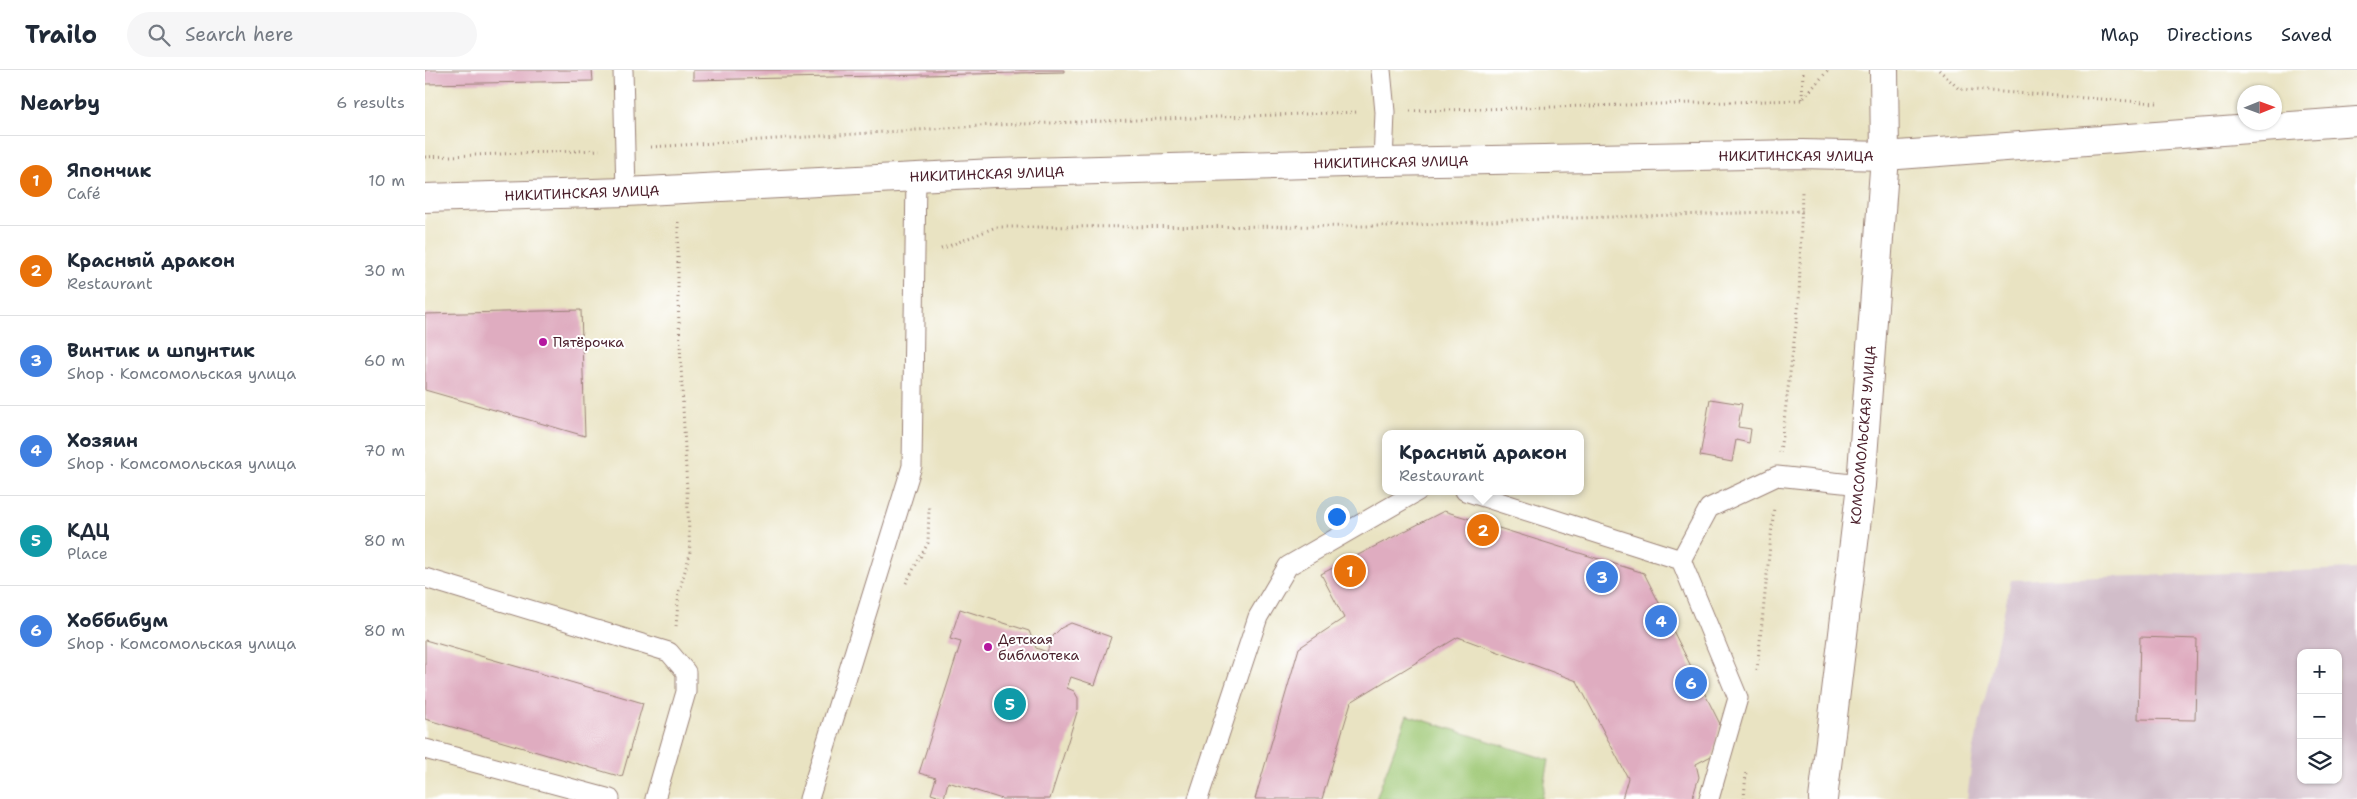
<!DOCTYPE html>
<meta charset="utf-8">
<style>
body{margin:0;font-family:"Shantell Sans",sans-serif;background:#f6f6f7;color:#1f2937}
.controls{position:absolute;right:15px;bottom:15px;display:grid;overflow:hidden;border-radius:10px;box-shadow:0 1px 4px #0004}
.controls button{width:45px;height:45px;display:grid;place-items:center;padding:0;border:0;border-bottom:1px solid #e0e1e3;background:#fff;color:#1f2937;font:25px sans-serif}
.compass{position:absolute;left:1812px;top:15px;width:45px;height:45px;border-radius:50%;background:#fff;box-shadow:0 1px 4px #0004;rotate:89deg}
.you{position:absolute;left:911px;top:446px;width:18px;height:18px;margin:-12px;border:4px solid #fff;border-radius:50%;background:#1a73e8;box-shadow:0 0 0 8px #1a73e833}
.badge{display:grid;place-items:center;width:32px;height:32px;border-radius:50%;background:#b5179e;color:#fff;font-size:16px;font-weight:700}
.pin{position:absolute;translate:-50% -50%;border:2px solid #fff;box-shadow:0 1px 5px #0006}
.popup{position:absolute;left:957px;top:360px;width:202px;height:65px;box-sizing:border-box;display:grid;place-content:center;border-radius:10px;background:#fff;filter:drop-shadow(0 1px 4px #0005);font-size:16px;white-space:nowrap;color:#747a83}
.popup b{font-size:19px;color:#1f2937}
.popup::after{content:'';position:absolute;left:50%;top:100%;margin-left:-10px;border:10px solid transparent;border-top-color:#fff}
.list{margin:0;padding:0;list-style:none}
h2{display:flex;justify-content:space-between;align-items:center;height:65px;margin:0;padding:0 20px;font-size:21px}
h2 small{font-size:16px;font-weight:400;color:#747a83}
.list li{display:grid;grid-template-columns:32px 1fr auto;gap:15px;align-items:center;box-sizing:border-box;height:90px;padding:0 20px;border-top:1px solid #e0e1e3}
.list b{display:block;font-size:19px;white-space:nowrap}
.list p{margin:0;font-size:16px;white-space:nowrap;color:#747a83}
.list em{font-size:16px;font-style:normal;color:#747a83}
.icon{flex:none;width:28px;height:28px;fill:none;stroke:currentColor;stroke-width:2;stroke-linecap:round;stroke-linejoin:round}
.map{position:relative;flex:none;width:1932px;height:729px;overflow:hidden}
header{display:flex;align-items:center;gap:30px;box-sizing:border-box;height:70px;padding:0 25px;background:#fff;border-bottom:1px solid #e0e1e3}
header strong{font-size:24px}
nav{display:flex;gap:28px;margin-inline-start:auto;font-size:18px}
.search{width:350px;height:45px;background:#f6f6f7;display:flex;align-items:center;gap:12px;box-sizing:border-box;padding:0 18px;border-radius:28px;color:#747a83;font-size:19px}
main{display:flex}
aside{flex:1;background:#fff}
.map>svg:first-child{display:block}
.industrial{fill:#d1bdc9;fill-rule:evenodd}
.green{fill:#9ec874;stroke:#747450}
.building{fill:#dfacc0}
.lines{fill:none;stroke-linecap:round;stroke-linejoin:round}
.lane-casing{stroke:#9a8176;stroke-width:21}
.street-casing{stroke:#9a8176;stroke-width:30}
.path{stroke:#9a8176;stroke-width:3;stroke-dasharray:1 4;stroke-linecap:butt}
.lane{stroke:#fff;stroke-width:19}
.street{stroke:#fff;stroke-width:28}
.poi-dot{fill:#b5179e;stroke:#fff;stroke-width:2}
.labels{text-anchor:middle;stroke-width:4;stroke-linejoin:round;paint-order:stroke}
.street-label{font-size:14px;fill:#4a1f2b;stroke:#fff}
.poi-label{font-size:14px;fill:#4a1f2b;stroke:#fff;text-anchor:start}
</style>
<header>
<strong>Trailo</strong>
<div class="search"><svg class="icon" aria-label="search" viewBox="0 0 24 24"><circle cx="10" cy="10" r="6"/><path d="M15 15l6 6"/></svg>Search here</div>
<nav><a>Map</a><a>Directions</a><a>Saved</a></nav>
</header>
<main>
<aside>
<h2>Nearby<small>6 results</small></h2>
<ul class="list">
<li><span class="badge" style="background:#e8710a">1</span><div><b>Япончик</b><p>Café</p></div><em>10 m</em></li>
<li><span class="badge" style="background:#e8710a">2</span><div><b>Красный дракон</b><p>Restaurant</p></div><em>30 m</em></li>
<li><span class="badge" style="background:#3f7fe0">3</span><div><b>Винтик и шпунтик</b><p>Shop · Комсомольская улица</p></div><em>60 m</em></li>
<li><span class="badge" style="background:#3f7fe0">4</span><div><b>Хозяин</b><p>Shop · Комсомольская улица</p></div><em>70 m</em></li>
<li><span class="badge" style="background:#0f9aa8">5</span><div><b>КДЦ</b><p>Place</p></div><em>80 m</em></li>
<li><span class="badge" style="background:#3f7fe0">6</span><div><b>Хоббибум</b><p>Shop · Комсомольская улица</p></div><em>80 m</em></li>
</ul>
</aside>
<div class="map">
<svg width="1932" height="729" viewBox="0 0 1932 729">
<rect width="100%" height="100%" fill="#fff"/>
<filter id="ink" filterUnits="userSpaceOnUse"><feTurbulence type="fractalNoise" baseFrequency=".02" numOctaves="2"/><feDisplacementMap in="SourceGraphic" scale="10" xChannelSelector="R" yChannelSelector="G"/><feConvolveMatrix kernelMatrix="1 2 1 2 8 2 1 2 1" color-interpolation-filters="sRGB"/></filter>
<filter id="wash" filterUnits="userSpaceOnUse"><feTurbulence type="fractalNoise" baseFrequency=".0096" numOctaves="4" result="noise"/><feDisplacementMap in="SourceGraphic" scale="20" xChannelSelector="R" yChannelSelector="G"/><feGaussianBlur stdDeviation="1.12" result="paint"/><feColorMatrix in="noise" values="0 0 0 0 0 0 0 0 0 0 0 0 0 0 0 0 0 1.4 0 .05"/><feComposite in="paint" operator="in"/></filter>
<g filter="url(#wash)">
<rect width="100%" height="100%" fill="#e9e3c2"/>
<!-- industrial -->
<path class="industrial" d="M1932 499V729H1542L1548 683 1586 510ZM1876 583H1913V710H1876Z"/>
<!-- green -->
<polygon class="green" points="982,645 1124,690 1117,729 951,729"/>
<g id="blocks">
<!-- building -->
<g class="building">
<polygon points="0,0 167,0 168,11 0,14"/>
<polygon points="268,0 639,0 639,2 268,10"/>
<polygon points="156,240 160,366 0,320 0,244"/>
<polygon points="1285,329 1317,334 1313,357 1326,359 1324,373 1311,370 1307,392 1275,386"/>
<polygon points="1019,441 1219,503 1295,654 1288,685 1271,694 1274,707 1267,729 1197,729 1203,708 1152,611 1033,567 926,632 897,729 830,729 874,578 919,548 896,504"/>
<polygon points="535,539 604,561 611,578 622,582 628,566 636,558 646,553 686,567 670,615 646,607 642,618 649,621 653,628 653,639 625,729 577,729 523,712 519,728 506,724 511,708 494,703 536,572 525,569"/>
<polygon points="1715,567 1772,569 1770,650 1713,649"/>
<polygon points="0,570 218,633 197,707 0,649"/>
</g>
</g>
</g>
<g filter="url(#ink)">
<use href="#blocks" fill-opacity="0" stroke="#9a8176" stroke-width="1"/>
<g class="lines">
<!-- lane casing -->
<g class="lane-casing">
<g id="lane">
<polyline points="198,0 201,122"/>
<polyline points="956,0 960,42 958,92"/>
<polyline points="1040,421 1256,490 1313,628 1284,729"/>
<polyline points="1256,490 1284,438 1352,406 1436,415"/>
<polyline points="0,508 244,582 261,602 261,622 230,729"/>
<polyline points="0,679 185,729"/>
<polyline points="384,729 487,396 491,107"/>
<polyline points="773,729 833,547 863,496 993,421"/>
</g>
</g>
<!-- street casing -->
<g class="street-casing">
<g id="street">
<polyline points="0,128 201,122 569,103 958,92 1377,84 1460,86 1932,51"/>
<polyline points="1398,729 1436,415 1460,86 1459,0"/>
</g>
</g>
<!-- path -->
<g class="path">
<polyline points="1514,0 1534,19 1732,33"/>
<polyline points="1377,29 1378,0"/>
<polyline points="985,41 1377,30 1403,0"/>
<polyline points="226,77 569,55 934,42"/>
<polyline points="0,87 175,80"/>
<polyline points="516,179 571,157 973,156 1088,150 1378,141"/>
<polyline points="1355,382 1374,232 1377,121"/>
<polyline points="481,513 503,473 504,437"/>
<polyline points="251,556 254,521 265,484 253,232 253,149"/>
<polyline points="1332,600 1349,437"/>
<polyline points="1319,729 1321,701"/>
</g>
<!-- lane -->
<use href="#lane" class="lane"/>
<!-- street -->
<use href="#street" class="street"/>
</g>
</g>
<!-- markers -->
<g class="poi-dot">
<circle cx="118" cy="272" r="5"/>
<circle cx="563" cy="577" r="5"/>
</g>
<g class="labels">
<!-- street labels -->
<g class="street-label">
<text x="1371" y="91">НИКИТИНСКАЯ УЛИЦА</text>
<text transform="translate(966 92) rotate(-1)" y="5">НИКИТИНСКАЯ УЛИЦА</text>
<text transform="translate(562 104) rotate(-2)" y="5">НИКИТИНСКАЯ УЛИЦА</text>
<text transform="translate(157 123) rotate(-2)" y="5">НИКИТИНСКАЯ УЛИЦА</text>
<text transform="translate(1438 365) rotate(-85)" y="5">КОМСОМОЛЬСКАЯ УЛИЦА</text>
</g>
<!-- poi labels -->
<g class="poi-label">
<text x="128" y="277">Пятёрочка</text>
<text x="573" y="574">Детская<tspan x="573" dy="16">библиотека</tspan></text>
</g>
</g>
</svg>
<div class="controls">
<button>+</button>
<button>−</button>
<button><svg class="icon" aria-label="layers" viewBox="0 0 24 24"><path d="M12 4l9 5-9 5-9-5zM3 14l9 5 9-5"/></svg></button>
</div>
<svg class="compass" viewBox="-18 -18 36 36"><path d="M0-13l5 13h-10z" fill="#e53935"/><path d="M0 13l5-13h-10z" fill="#747a83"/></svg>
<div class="you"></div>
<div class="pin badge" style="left:925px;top:501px;background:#e8710a">1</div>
<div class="pin badge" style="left:1058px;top:460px;background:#e8710a">2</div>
<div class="popup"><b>Красный дракон</b>Restaurant</div>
<div class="pin badge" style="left:1177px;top:507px;background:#3f7fe0">3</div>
<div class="pin badge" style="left:1236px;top:551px;background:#3f7fe0">4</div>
<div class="pin badge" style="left:585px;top:634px;background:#0f9aa8">5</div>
<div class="pin badge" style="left:1266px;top:613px;background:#3f7fe0">6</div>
</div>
</main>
